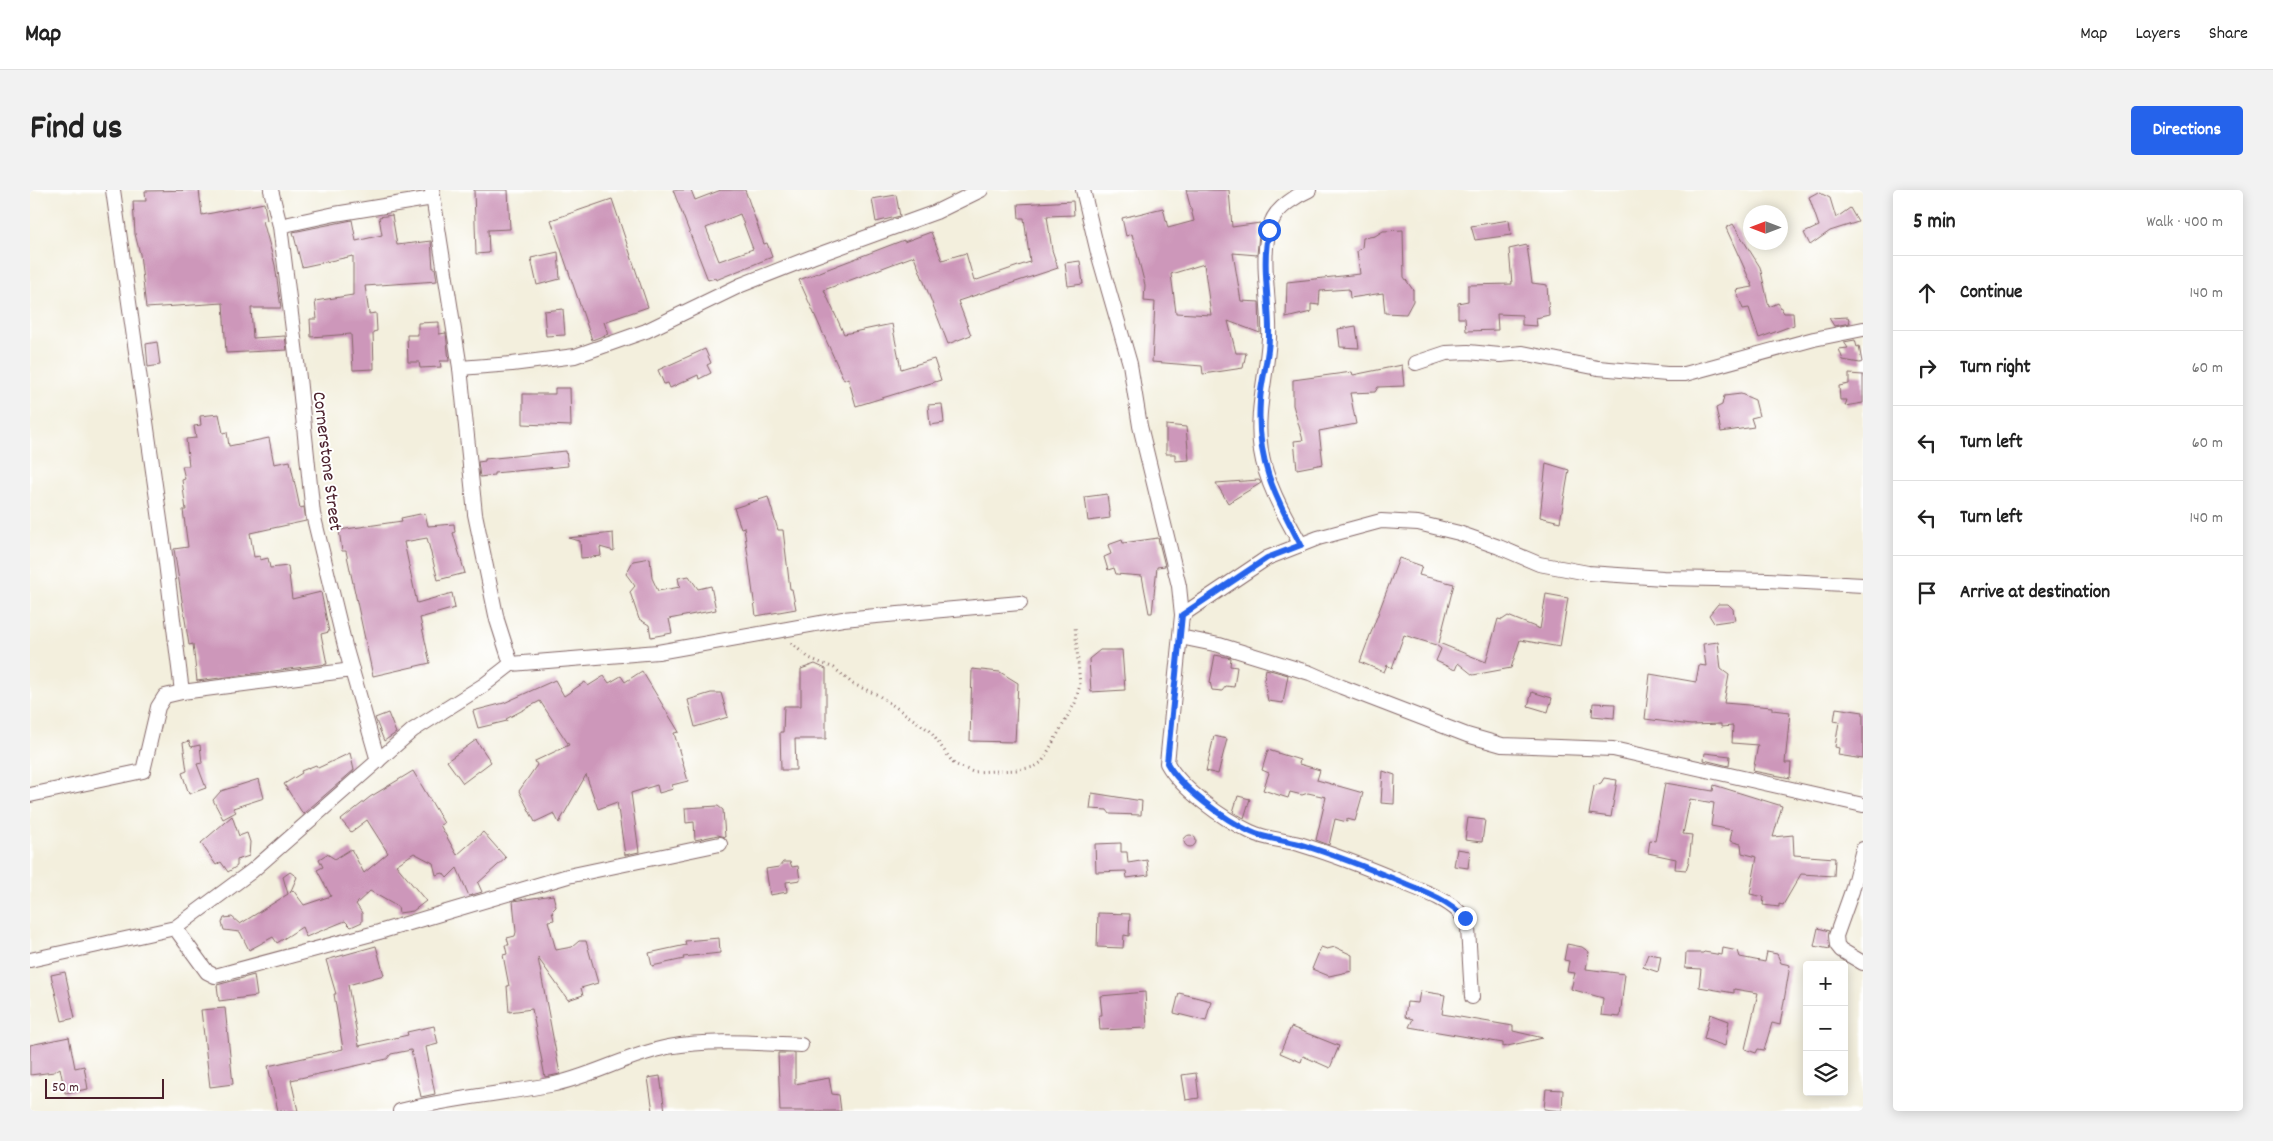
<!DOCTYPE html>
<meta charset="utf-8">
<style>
body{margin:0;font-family:Dekko,sans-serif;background:#f2f2f2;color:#222}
.controls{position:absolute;right:15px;bottom:15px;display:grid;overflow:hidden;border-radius:5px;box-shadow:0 2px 12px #0003}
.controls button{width:45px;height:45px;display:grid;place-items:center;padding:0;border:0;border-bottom:1px solid #e0e0e0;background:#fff;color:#222;font:25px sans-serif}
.compass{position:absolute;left:1713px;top:15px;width:45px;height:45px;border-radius:50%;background:#fff;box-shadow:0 2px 12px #0003;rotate:270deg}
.scale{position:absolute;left:15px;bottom:12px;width:119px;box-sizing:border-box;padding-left:5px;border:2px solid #4a1f2b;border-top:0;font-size:14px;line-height:18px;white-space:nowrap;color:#4a1f2b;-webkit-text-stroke:4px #fff;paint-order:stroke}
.stop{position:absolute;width:15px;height:15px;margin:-11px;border:4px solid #2563eb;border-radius:50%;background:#fff}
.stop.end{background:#2563eb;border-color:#fff;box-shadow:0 1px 5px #0008}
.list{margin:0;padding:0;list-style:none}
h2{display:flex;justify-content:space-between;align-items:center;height:65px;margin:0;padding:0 20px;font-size:21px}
h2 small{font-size:16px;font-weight:400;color:#767676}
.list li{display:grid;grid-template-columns:32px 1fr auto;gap:15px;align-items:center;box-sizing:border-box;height:75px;padding:0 20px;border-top:1px solid #e0e0e0}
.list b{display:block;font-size:19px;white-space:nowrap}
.list em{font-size:16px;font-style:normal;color:#767676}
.icon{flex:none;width:28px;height:28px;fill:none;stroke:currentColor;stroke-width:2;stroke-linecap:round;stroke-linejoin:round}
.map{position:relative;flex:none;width:1833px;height:921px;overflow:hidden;border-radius:5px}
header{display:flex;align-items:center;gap:30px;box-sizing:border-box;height:70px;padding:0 25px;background:#fff;border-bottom:1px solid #e0e0e0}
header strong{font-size:24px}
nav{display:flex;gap:28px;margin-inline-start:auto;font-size:18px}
.intro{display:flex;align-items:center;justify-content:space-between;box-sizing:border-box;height:120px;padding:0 30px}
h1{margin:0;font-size:35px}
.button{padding:12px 22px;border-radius:5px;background:#2563eb;color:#fff;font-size:18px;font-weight:700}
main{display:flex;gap:30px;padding:0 30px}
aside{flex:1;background:#fff;border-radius:5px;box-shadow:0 2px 12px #0003}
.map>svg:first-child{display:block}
.building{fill:#cd97ba;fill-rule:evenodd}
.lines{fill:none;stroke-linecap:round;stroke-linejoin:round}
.street-casing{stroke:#856869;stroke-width:16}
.path{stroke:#856869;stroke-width:3;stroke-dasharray:1 4;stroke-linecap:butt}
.street{stroke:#fff;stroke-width:14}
.route{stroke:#2563eb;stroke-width:6}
.labels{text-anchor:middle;stroke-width:4;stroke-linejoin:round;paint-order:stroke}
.street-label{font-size:19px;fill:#4a1f2b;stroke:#fff}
</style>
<header>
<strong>Map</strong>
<nav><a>Map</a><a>Layers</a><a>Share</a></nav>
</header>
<div class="intro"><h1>Find us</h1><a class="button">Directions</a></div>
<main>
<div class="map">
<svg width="1833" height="921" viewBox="0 0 1833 921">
<rect width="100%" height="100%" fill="#fff"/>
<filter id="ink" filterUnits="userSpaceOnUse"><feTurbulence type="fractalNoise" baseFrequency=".02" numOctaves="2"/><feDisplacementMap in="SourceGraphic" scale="10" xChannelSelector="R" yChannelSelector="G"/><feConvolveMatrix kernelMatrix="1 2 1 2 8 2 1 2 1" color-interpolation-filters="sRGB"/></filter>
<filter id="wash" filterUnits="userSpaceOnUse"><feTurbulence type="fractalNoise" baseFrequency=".0096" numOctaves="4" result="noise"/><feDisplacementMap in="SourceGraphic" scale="20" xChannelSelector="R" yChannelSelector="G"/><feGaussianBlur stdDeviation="1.12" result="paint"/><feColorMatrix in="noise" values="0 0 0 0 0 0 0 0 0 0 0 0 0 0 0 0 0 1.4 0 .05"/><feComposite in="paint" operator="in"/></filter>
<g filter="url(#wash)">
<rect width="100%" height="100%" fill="#f3efdd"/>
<g id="blocks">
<!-- building -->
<g class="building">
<polygon points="169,0 172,25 234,13 237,30 233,31 245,75 251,118 221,118 223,148 255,146 257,160 196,163 193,113 116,118 110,64 105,44 103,11 116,11 115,1"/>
<polygon points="444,0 478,0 480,39 458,40 459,63 446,64"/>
<path d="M643 0H661L665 10 691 0H715L734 54 737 53 742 67 686 90 685 88 678 90ZM710 24 723 59 689 71 676 38Z"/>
<path d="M1156 0H1199L1202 37 1230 33 1227 65 1203 63 1211 111 1229 112 1230 143 1198 131 1206 163H1216L1213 178 1173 184 1172 176 1122 172 1125 112 1114 111 1115 95 1102 44 1096 46 1092 28 1133 18 1138 38 1164 31ZM1174 74 1181 125 1146 123 1141 84Z"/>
<polygon points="1788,2 1800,8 1806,28 1820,18 1828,32 1800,41 1780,55 1774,43 1789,36 1779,7"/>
<polygon points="866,5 870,26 846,32 842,9"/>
<polygon points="582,9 618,117 574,132 578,144 562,150 521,30"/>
<polygon points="1043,11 1044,25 1017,26 1022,60 1028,78 928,111 941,145 918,154 884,66 794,100 814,144 862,134 871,179 904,169 911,190 826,216 818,188 814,190 769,90 874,50 874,52 901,42 912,70 936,63 944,91 1000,72 994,28 989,28 988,14"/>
<polygon points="362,25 367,55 401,51 403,78 405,78 407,91 335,96 339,124 346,123 347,141 343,142 344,179 323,180 321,144 281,147 280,129 287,129 285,111 323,105 323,66 272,77 263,42 322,30 326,51 352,45 349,27"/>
<polygon points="1479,30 1481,45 1445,50 1441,36"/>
<polygon points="1703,34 1730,77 1739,117 1748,113 1754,123 1763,123 1764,135 1729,148 1719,118 1713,119 1706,100 1723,97 1696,38"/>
<polygon points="1373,40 1374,87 1383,100 1383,111 1376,124 1355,123 1353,103 1320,108 1319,99 1290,101 1289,115 1281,114 1281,122 1256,128 1257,92 1330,84 1327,61 1332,58 1333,48 1345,46 1353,41"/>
<polygon points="1497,55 1502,93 1517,95 1519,125 1506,128 1507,136 1492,135 1492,125 1467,124 1468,140 1436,141 1435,128 1428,128 1428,113 1438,111 1438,95 1482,94 1479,59"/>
<polygon points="528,62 530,89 507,95 501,68"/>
<polygon points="1050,71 1053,94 1038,96 1035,73"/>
<polygon points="533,119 535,145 516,146 514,121"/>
<polygon points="1818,127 1820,133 1804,136 1799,128"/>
<polygon points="409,132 409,144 416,143 419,171 410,171 411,177 390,178 389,172 378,172 377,145 388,145 388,133"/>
<polygon points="1326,136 1329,158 1310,157 1308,139"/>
<polygon points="1825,150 1827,157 1829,156 1832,172 1830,173 1813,170 1809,159 1818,158 1814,152"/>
<polygon points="127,152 130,175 118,177 116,154"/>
<polygon points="675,159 681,173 677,175 681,183 669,189 668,185 640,198 638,193 634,194 628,180"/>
<polygon points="1372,175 1374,196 1348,197 1345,202 1320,203 1326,234 1289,241 1293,274 1267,279 1264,251 1273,250 1263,215 1263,190 1322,182 1323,185"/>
<polygon points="1819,184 1833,185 1833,213 1815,216 1817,210 1810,210 1809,196 1819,194"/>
<polygon points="525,198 540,198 541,236 493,234 493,204 525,204"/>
<polygon points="1711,204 1725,210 1729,226 1721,228 1724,237 1691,242 1686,218 1692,215 1694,206"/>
<polygon points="912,214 914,233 900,235 898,215"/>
<polygon points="189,224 193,243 197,242 199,256 239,248 244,274 260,271 270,318 274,317 276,331 220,343 224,367 230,366 230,370 238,368 240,378 258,376 262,409 291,402 299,442 291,444 297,474 167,491 163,454 159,455 144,359 158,357 153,320 156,320 152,290 155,289 152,276 159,276 156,249 166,248 164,236 171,235 170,226"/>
<polygon points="1136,235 1156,237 1159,270 1145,271 1145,264 1136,264"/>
<polygon points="536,261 538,276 464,283 464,285 450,287 448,272 455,271 455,269"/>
<polygon points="1516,273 1539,280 1530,332 1510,327"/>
<polygon points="1229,290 1231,293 1198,313 1186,293"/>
<polygon points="1077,304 1080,328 1058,331 1055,307"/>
<polygon points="738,307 748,340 753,340 760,399 762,399 766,419 726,426 714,337 711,338 704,318"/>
<polygon points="395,323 398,336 424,334 425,342 423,343 435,383 408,390 397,348 374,352 387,413 422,403 425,418 390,428 400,473 343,486 316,361 312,361 309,340 372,331 371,328"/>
<polygon points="583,343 584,361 570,357 571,366 551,368 550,351 538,348"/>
<polygon points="1128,348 1135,376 1127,377 1122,423 1119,423 1112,386 1086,384 1084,378 1078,380 1074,367 1081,364 1078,355 1092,350 1093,353"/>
<polygon points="620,368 622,388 628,401 650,397 648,388 659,386 668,399 681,396 686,420 639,429 642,443 621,447 619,435 609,429 600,402 605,396 596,384 603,371"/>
<polygon points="1369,368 1392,376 1389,385 1424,394 1409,453 1456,472 1468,429 1472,430 1478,426 1510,439 1516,404 1538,408 1530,457 1490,450 1481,478 1443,485 1428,473 1425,480 1406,471 1411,459 1406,455 1374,445 1362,478 1357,475 1354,482 1330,472"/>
<polygon points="1688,414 1698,414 1703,419 1705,430 1684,433 1679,425"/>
<polygon points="1688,452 1691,479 1699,485 1694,513 1742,517 1742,520 1760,522 1755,573 1761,573 1760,588 1723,581 1728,555 1702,553 1703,536 1691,537 1691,534 1661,535 1615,529 1620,484 1666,492 1669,475 1676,476 1673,454"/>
<polygon points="1070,460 1092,460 1095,500 1061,502 1059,469"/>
<polygon points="1185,465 1201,468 1200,476 1207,477 1204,497 1196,496 1192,501 1182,500 1180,492"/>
<polygon points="785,474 796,479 796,549 765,549 766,580 751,580 750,542 753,542 754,516 771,516 771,479"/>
<polygon points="942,479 970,482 988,493 985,552 940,551"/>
<polygon points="1236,479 1258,485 1253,513 1238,511 1234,490"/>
<polygon points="612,481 649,542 644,543 658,591 642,595 643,599 629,603 627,595 601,603 609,662 595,665 587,612 568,619 556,585 529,633 524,623 505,632 489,601 507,575 505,571 539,555 510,511 476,529 477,531 448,538 443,521 474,513 525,490 534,506 555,492 558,496 574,486 579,493 591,486 595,492"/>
<polygon points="1502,502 1522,508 1518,522 1498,516"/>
<polygon points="681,503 691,503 698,527 665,537 658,510"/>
<polygon points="1563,513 1585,514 1584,528 1562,526"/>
<polygon points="1806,518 1833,522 1833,569 1808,565 1809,558 1805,557 1809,532 1804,531"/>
<polygon points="358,523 366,543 354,551 345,528"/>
<polygon points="1184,546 1197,549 1188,584 1176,581"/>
<polygon points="446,550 461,572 433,593 417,571"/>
<polygon points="159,551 161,557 170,555 172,573 167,574 176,598 159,604 152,583 157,581 153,553"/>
<polygon points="1238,560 1270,570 1269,574 1290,580 1287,590 1333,603 1325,631 1317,629 1317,632 1305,629 1299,655 1286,650 1296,607 1278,603 1272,605 1260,602 1258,608 1233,600 1239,583 1232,580"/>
<polygon points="320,563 324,580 273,624 254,594 272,583 271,581 286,575 288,578"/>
<polygon points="1675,563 1700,566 1699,576 1674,570"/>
<polygon points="383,581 414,633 410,635 427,665 453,642 476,668 448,693 452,702 439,706 427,678 417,688 413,683 406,685 403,673 384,663 366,675 396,711 383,721 369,723 368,717 340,701 326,714 332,723 332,732 321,737 315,731 276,747 272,737 247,753 243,747 219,760 210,742 194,740 192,733 194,728 202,727 210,734 258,704 253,687 260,682 267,687 260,703 263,700 274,715 301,706 287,680 293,677 289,669 297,664 305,669 321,659 334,683 358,663 337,630 321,642 311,630 340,607"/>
<polygon points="1353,581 1365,585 1364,614 1351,613"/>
<polygon points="1574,588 1587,590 1581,627 1559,624 1564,596 1571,593"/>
<polygon points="229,589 234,608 203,618 206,622 193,629 183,610 191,601"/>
<polygon points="1635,593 1683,601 1684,595 1752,616 1743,647 1763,645 1764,665 1805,668 1804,686 1771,684 1753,715 1749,714 1749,717 1733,715 1734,707 1720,704 1727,667 1712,663 1711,654 1700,651 1702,640 1681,636 1684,613 1660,609 1653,644 1662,645 1659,671 1656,680 1645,679 1646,669 1618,663 1620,650 1625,651"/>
<polygon points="1062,603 1112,611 1111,625 1080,624 1077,620 1060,619"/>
<polygon points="1208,606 1220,609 1214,628 1203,622"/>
<polygon points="688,616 693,620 695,647 688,645 665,650 664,632 656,633 655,618"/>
<polygon points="202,626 209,646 217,643 220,652 219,666 207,670 207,676 198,682 191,672 186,675 171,653"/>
<polygon points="1438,628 1455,630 1452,652 1435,650"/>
<circle cx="1160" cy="651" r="6"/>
<polygon points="1091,653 1091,662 1097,662 1098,673 1117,670 1119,685 1097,688 1096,681 1066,682 1065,654"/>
<polygon points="1427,659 1440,661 1438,678 1424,676"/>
<polygon points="753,672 760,672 762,677 768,676 770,690 756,692 757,702 740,705 736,679 749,677"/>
<polygon points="523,705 526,717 522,721 524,730 518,731 526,760 542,757 549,751 556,751 568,793 551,798 553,805 538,810 508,768 530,884 515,887 502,819 479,822 477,796 479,796 473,765 477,764 475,755 479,755 477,748 485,746 486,742 483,711"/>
<polygon points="1068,723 1100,724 1099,746 1094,745 1093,758 1067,757"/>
<polygon points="1788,738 1799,741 1800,759 1784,756"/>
<polygon points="689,748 690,763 653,767 654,769 622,776 619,763 656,755 655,751"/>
<polygon points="1537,754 1552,757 1559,762 1556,779 1595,784 1590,827 1571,825 1573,808 1541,799 1545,783 1537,782 1539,771 1534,770"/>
<polygon points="346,756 354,785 318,795 329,856 378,845 377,842 404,836 408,854 396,857 405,904 391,907 381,860 361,864 357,869 261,890 268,921 248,921 238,876 313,859 304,804 306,804 296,770"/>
<polygon points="1291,757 1297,759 1305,757 1322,765 1322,781 1299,786 1282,779"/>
<polygon points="1693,758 1708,761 1710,767 1735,772 1737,762 1747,764 1751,773 1760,775 1750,835 1742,833 1734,860 1728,859 1726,863 1715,859 1728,803 1704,799 1704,803 1669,797 1671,779 1655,778 1656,763 1673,763 1674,762 1692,765"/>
<polygon points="1618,764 1631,766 1628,782 1613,777"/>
<polygon points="35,782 45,828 32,831 21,785"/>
<polygon points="224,785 227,806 189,811 187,795"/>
<polygon points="1390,801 1415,805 1412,824 1483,836 1483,841 1513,848 1473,857 1473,853 1379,837 1383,829 1375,827 1377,812 1388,813"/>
<polygon points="1115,802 1117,838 1070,840 1069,825 1072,825 1070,806"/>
<polygon points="1149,803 1181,811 1176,831 1144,823"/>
<polygon points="195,818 203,894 180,897 171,820"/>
<polygon points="1680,824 1699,831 1695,856 1674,849"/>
<polygon points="1261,837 1309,856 1300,878 1273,866 1271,872 1250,863"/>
<polygon points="39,847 45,878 54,876 58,899 35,903 30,878 24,882 0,885 0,855"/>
<polygon points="748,863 765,863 765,894 799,888 802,904 809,905 811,921 750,921"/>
<polygon points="1166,883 1169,908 1156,910 1152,885"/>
<polygon points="630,886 635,921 623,921 618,888"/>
<polygon points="1516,899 1533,900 1532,921 1514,919"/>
</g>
</g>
</g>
<g filter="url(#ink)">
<use href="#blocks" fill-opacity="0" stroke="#856869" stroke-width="1"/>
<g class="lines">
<!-- street casing -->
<g class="street-casing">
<g id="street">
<polyline points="83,0 135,365 152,502"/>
<polyline points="241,0 250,36 269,188 283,324 315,456 348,571"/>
<path d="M1053 0 1068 63 1100 174 1110 236 1149 396 1152 425 1137 573C1152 600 1193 629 1221 642 1235 649 1253 650 1269 654 1305 665 1341 679 1376 694 1393 701 1416 709 1429 722 1434 727 1436 732 1438 738L1442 807"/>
<polyline points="250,36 305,24 403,8"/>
<polyline points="1386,173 1416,163 1438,162 1470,165 1493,163 1568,178 1637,184 1655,184 1784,149 1833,139"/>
<polyline points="430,178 482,174 545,166 616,141 711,95 782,67 906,22 951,0"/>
<path d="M1271 355C1255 326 1236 294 1231 261 1225 222 1237 186 1239 148 1241 112 1228 65 1242 31 1247 18 1267 5 1279 0"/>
<polyline points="1152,425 1237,368 1288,348 1351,331 1388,333 1429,343 1469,357 1509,374 1558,383 1633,388 1738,390 1833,395"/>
<polyline points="1150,447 1189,455 1280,483 1312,497 1437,545 1472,555 1583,559 1833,615"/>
<polyline points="481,474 628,462 813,429 990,413"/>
<polyline points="0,605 113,581 128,517 135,506 152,502 322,480"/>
<polyline points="1833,659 1822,701 1806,746 1807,755 1811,760 1833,773"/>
<polyline points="145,738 177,782 185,786 349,742 538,686 690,654"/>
<polyline points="0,770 145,738 222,681 383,540 454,495 481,474 467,430 445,324 430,178 402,0"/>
<path d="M370 921C420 908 470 904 520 895 561 887 597 865 638 857 682 849 726 853 771 855"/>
</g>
</g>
<!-- path -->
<polyline class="path" points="761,453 779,468 804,478 823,494 848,505 900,541 924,574 943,582 987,580 1004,577 1012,572 1045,513 1050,495 1045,436"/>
<!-- street -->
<use href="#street" class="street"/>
</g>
</g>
<g class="lines" filter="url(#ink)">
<!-- route -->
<path class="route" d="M1239 40C1231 75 1240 112 1239 147 1239 168 1231 190 1230 211 1226 270 1244 305 1271 355L1237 368 1152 425 1137 573C1151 598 1195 630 1221 642 1236 649 1254 650 1269 654 1305 665 1341 679 1376 694 1396 702 1420 711 1435 728"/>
</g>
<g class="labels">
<!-- street labels -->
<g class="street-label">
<text transform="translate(299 271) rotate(83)" y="7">Cornerstone Street</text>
</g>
</g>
</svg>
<div class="controls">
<button>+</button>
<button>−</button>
<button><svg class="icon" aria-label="layers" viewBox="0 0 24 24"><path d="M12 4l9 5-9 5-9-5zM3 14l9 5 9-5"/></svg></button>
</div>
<svg class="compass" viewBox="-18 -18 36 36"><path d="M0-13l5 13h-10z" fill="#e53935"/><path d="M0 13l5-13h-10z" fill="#767676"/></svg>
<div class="scale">50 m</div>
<div class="stop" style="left:1239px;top:40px"></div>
<div class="stop end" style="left:1435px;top:728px"></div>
</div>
<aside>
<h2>5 min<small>Walk · 400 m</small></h2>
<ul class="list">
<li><svg class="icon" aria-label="ahead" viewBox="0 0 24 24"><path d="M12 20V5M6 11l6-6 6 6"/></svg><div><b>Continue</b></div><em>140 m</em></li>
<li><svg class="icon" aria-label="right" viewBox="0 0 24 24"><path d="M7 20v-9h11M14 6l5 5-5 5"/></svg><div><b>Turn right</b></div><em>60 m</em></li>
<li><svg class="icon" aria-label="left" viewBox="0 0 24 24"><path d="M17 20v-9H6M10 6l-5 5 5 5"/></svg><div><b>Turn left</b></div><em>60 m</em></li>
<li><svg class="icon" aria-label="left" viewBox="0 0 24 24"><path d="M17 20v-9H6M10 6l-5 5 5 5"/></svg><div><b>Turn left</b></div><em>140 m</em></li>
<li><svg class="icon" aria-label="arrive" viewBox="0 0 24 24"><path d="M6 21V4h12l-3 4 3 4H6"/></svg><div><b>Arrive at destination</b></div></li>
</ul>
</aside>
</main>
